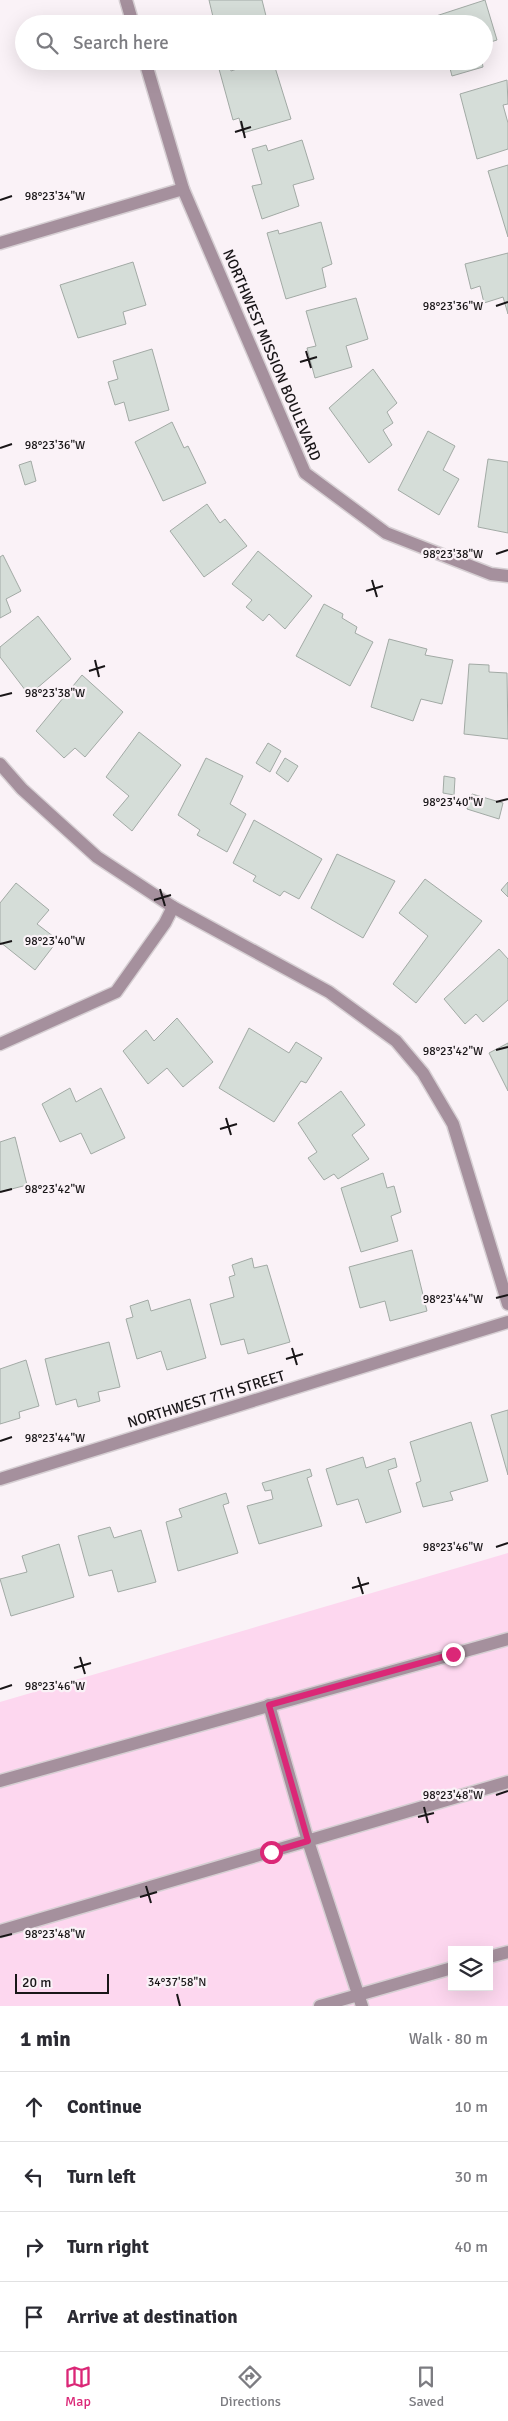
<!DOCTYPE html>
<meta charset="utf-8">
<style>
body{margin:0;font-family:Signika,sans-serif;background:#f7f7f7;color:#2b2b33}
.controls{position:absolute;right:15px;bottom:15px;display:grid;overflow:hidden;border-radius:0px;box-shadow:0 5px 20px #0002}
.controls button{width:45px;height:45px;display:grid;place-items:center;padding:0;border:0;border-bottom:1px solid #e1e1e2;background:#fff;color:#2b2b33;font:25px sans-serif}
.scale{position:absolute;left:15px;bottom:12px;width:94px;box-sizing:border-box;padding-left:5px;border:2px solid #191618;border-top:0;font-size:14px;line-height:18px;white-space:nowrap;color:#191618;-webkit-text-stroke:4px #faf2f7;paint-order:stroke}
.stop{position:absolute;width:15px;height:15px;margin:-11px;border:4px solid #db2777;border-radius:50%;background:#fff}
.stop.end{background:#db2777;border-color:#fff;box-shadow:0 1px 5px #0008}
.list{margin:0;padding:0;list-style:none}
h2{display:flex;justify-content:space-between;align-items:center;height:65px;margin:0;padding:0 20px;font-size:21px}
h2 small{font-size:16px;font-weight:400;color:#7c7c81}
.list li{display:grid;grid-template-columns:32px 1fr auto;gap:15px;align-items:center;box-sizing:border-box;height:70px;padding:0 20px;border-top:1px solid #e1e1e2}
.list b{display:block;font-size:19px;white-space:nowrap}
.list em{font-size:16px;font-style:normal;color:#7c7c81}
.icon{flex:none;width:28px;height:28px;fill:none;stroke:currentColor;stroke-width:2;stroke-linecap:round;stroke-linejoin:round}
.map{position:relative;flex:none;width:508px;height:2006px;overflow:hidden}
.search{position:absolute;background:#fff;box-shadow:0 5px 20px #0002;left:15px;right:15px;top:15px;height:55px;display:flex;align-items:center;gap:12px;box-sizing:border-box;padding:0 18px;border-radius:28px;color:#7c7c81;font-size:19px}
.sheet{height:345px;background:#fff}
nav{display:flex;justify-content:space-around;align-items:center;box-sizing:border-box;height:70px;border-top:1px solid #e1e1e2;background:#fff;font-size:14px;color:#7c7c81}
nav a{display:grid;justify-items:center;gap:2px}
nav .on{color:#db2777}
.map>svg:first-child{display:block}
.green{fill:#fdd7ef;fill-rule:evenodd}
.building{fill:#d5ddd8;stroke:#a2aaa5}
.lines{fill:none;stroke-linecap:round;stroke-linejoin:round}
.service-casing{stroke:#d6cfd3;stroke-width:15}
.minor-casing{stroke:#d6cfd3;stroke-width:15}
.service{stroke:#a5909d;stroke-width:12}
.minor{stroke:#a5909d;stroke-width:12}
.route{stroke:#db2777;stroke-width:6}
.ticks{fill:none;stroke:#191618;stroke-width:2}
.labels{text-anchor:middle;stroke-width:4.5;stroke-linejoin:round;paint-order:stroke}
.street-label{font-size:15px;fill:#191618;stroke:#faf2f7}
.ticks-label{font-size:12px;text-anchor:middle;fill:#191618;stroke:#faf2f7;stroke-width:4.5;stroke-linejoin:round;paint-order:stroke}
</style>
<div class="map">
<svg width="508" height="2006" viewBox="0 0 508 2006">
<rect width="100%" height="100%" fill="#faf2f7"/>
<!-- green -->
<path class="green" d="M508 1553V2006H0V1702ZM452 1950H489V1987H452Z"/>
<!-- building -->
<g class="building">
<polygon points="209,0 262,0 266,16 245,21 245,24 206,24 214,21"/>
<polygon points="485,0 497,40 484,44 484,24 438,24 436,16"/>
<polygon points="260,61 273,61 291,119 243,133 239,118 233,120 219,69 230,66 231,71"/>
<polygon points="448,61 482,61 483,67 452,76"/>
<polygon points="507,80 508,104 503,105 508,123 508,149 477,159 460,94"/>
<polygon points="302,140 314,179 293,185 299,206 262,219 252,186 262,184 252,149 266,145 268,151"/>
<polygon points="508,165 508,237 488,171"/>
<polygon points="321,222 332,264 322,268 326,287 286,299 267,233 278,230 279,234"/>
<polygon points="508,253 508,314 503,297 484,303 480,286 471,289 465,264"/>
<polygon points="133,262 146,305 123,312 126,324 78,338 60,285"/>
<polygon points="356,298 368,339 346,346 352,367 315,378 307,348 316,346 306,311"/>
<polygon points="152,349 169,410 129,421 124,402 115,405 108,382 118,379 113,361"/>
<polygon points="373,369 397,403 387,412 393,423 383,430 392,445 369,463 329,408"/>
<polygon points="172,422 184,448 188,446 206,483 163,501 135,442"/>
<polygon points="428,431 455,446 443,470 459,479 439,515 398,490"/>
<polygon points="488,459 508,462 508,533 478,527"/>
<polygon points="31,461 36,481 25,485 19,465"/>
<polygon points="207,504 220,523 225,519 247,546 204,577 170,531"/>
<polygon points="258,551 312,596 285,629 269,614 263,621 246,607 252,600 232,584"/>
<polygon points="3,555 21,591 6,599 11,612 0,618 0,557"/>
<polygon points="324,604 343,614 342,618 357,627 355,633 373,642 350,686 296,656"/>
<polygon points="38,616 71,659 29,695 0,657 0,647"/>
<polygon points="389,639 427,649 425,655 453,660 442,704 421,699 413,721 371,707"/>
<polygon points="469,664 489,665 489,672 507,673 508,739 464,734"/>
<polygon points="82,675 123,712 85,757 75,748 64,758 36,731"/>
<polygon points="139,732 181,765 132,831 113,815 129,796 106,777"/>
<polygon points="268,743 281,751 270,772 256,763"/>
<polygon points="206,758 243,776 230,804 246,814 227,852 197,835 200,830 178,815"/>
<polygon points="285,758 298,766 288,782 276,773"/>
<polygon points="444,776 455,778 454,795 443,793"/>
<polygon points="472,794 503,803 499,819 467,809"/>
<polygon points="254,820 322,859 299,899 284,891 280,896 253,881 256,876 233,863"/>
<polygon points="337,854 395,881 363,938 311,908"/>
<polygon points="425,879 482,921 416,1003 393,984 428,936 399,913"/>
<polygon points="508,882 508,897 501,890"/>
<polygon points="16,883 49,910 37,924 58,940 35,970 0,942 0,903"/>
<polygon points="499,949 508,959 508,1000 483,1022 476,1014 465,1024 444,999"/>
<polygon points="177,1018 213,1062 183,1087 167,1068 148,1084 123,1051 146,1030 154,1041"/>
<polygon points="249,1028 289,1053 296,1042 322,1058 306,1083 301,1081 274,1122 219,1088"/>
<polygon points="508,1043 508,1091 489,1053"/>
<polygon points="70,1088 76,1102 101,1088 125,1138 91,1154 81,1133 60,1142 42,1104"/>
<polygon points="341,1091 365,1125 352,1135 369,1159 338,1179 334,1174 324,1180 308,1158 317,1152 298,1123"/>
<polygon points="15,1137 27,1185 0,1192 0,1142"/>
<polygon points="383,1173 387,1188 394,1186 401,1212 391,1216 398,1241 361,1252 341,1188"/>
<polygon points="412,1250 427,1311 390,1321 385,1301 360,1308 349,1267"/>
<polygon points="252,1258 254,1268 267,1265 290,1342 248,1354 244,1339 221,1345 210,1304 234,1297 229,1277 235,1275 232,1265"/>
<polygon points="190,1299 206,1358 167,1370 161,1351 137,1359 126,1319 133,1317 130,1306 148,1300 151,1311"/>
<polygon points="109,1342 120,1387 98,1392 100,1401 78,1407 76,1399 56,1405 45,1359"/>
<polygon points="26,1360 39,1406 19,1412 20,1418 0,1424 0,1369"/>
<polygon points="508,1410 508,1475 491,1415"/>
<polygon points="471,1422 488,1481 450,1492 453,1500 423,1507 416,1483 421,1481 410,1442"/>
<polygon points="363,1457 366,1468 395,1458 397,1467 388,1470 401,1512 366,1523 358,1499 337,1505 326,1469"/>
<polygon points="310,1469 312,1476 307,1478 322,1526 259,1544 247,1506 273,1499 271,1490 265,1491 262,1483"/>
<polygon points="226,1493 229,1503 223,1505 238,1553 178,1571 166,1522 182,1517 179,1509"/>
<polygon points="110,1527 114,1538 141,1530 156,1582 118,1592 112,1570 89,1576 78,1536"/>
<polygon points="59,1544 74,1597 11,1616 0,1579 27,1572 22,1556"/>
</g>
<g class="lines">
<!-- service casing -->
<g class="service-casing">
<g id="service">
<polyline points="269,1705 308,1841 362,2006"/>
<polyline points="0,1781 508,1639"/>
<polyline points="0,1931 508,1782"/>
<polyline points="489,1957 508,1952"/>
<polyline points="320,2006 452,1968"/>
</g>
</g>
<!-- minor casing -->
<g class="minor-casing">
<g id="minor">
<polyline points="126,0 133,24"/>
<polyline points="145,61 183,189 305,473 386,533 491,574 508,576"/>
<polyline points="0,243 183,189"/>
<polyline points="0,764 22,789 97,857 173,907 329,992 396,1041 423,1073 453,1124 508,1304"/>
<polyline points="0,1044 116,992 165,923 173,907"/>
<polyline points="0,1479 508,1322"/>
</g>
</g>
<!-- service -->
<use href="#service" class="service"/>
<!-- minor -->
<use href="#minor" class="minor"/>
</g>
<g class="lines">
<!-- route -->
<polyline class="route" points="271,1852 308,1841 269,1705 453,1654"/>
</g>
<!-- ticks -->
<path class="ticks" d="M241 121 245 138M235 132 251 127M0 200 12 196M496 306 508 302M306 351 311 368M300 362 317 357M0 448 12 444M496 554 508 550M372 580 377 597M366 591 383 586M95 660 99 677M89 671 105 666M0 696 12 693M496 802 508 799M160 889 165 906M154 900 171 895M0 944 12 941M496 1050 508 1047M226 1118 231 1135M220 1129 237 1124M0 1192 12 1189M496 1298 508 1295M292 1348 297 1365M286 1359 303 1354M0 1441 12 1437M496 1547 508 1543M358 1577 363 1594M352 1588 369 1583M80 1657 85 1674M74 1668 91 1663M0 1689 12 1685M496 1795 508 1791M424 1807 428 1823M418 1817 434 1813M146 1886 151 1903M140 1897 157 1892M0 1937 12 1934M177 1994 180 2006"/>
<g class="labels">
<!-- street labels -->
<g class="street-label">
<text transform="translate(272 355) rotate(67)" y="5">NORTHWEST MISSION BOULEVARD</text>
<text transform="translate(206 1399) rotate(-17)" y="5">NORTHWEST 7TH STREET</text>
</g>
</g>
<g class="ticks-label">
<text x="55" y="200">98°23'34"W</text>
<text x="453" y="310">98°23'36"W</text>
<text x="55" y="449">98°23'36"W</text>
<text x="453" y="558">98°23'38"W</text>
<text x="55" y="697">98°23'38"W</text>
<text x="453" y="806">98°23'40"W</text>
<text x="55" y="945">98°23'40"W</text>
<text x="453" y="1055">98°23'42"W</text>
<text x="55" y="1193">98°23'42"W</text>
<text x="453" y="1303">98°23'44"W</text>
<text x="55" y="1442">98°23'44"W</text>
<text x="453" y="1551">98°23'46"W</text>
<text x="55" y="1690">98°23'46"W</text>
<text x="453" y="1799">98°23'48"W</text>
<text x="55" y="1938">98°23'48"W</text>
<text x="177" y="1986">34°37'58"N</text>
</g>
</svg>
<div class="controls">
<button><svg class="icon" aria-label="layers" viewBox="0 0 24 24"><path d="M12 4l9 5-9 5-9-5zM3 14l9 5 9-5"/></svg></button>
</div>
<div class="scale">20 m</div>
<div class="stop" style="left:271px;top:1852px"></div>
<div class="stop end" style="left:453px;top:1654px"></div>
<div class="search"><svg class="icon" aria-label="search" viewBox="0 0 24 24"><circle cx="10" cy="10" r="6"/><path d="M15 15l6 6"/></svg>Search here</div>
</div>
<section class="sheet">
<h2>1 min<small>Walk · 80 m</small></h2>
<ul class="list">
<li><svg class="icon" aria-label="ahead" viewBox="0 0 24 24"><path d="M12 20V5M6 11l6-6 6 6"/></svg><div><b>Continue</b></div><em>10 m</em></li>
<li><svg class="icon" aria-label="left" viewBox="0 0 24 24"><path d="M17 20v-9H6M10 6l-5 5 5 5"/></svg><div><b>Turn left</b></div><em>30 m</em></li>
<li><svg class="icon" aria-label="right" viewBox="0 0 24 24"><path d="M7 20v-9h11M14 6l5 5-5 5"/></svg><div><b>Turn right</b></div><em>40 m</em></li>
<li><svg class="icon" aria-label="arrive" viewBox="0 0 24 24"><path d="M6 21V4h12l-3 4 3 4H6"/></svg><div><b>Arrive at destination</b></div></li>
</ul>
</section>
<nav>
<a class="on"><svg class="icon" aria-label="map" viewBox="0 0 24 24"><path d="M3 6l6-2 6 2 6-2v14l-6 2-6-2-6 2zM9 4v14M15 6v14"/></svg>Map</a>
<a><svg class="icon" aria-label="directions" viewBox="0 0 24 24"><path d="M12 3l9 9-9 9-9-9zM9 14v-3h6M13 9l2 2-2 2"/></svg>Directions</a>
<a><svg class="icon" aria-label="saved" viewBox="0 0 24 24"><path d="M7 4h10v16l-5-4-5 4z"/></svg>Saved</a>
</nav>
